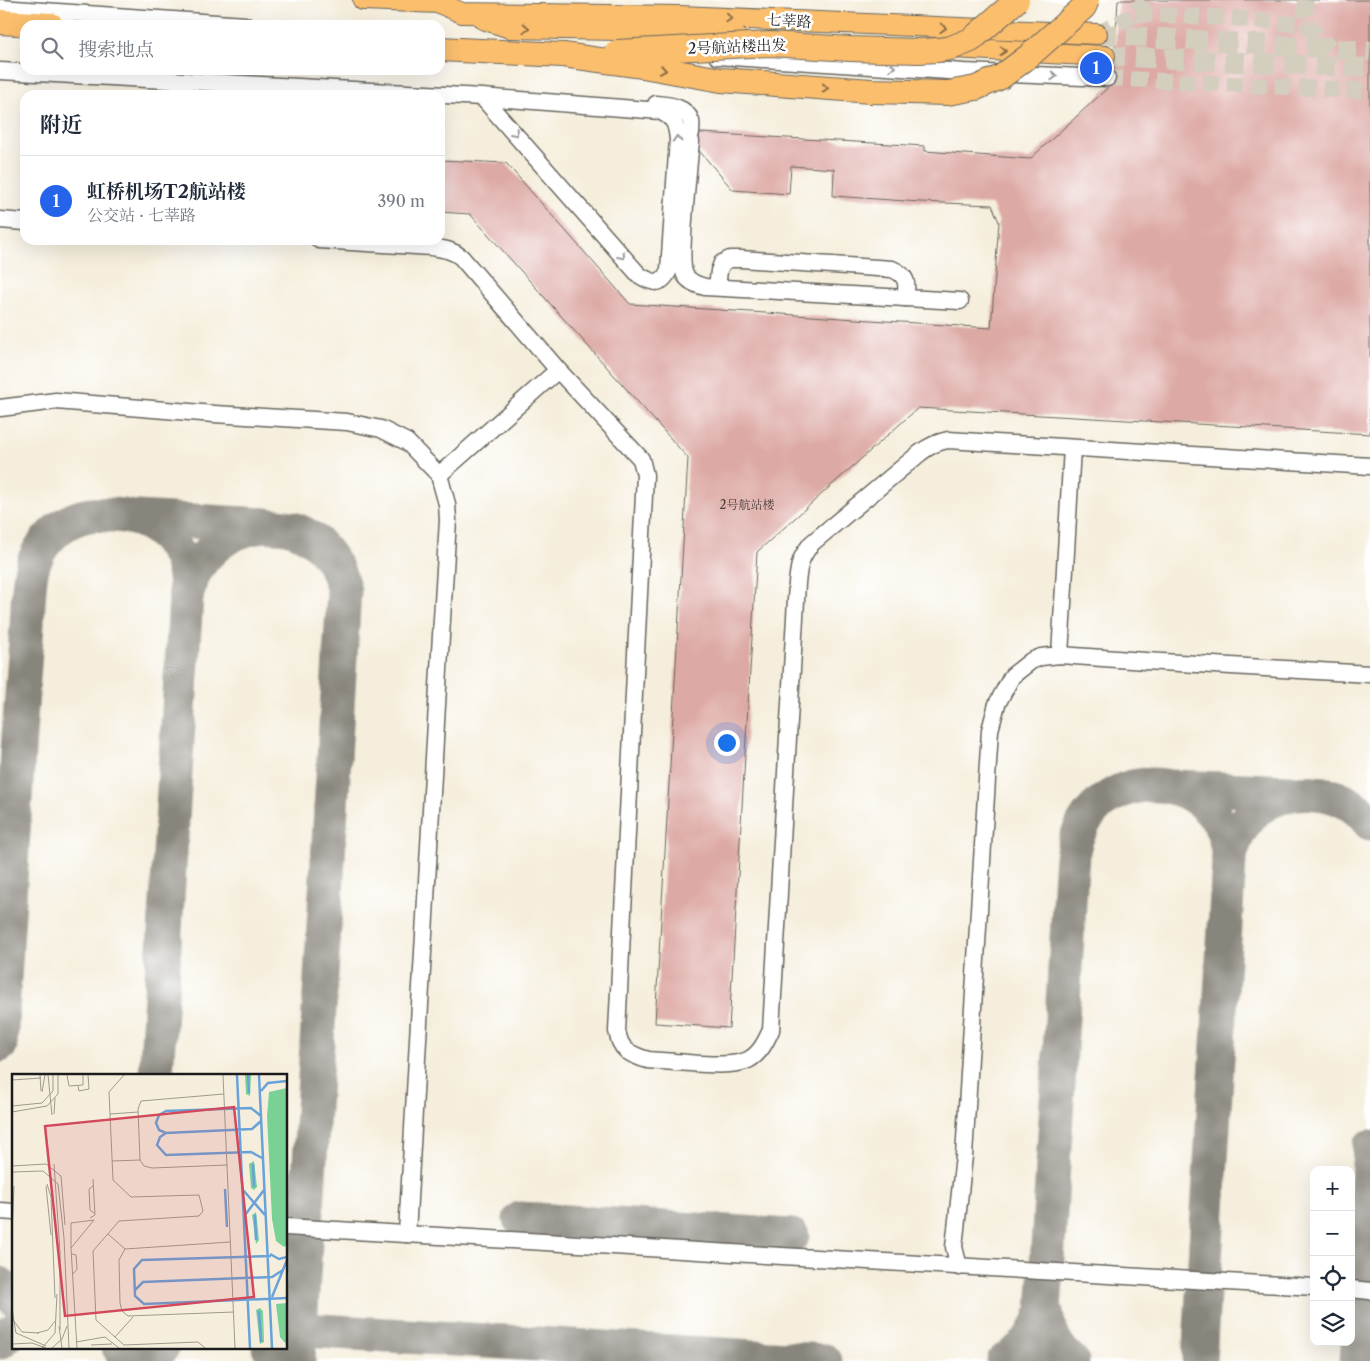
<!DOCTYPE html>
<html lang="zh">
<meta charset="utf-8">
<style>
body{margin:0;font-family:"Libre Caslon Text","Noto Serif SC",serif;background:#f6f6f7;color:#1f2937}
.controls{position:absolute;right:15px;bottom:15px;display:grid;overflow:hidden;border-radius:10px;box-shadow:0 5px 20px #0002}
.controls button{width:45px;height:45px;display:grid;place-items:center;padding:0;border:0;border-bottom:1px solid #e0e1e3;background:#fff;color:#1f2937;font:25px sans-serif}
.you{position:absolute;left:726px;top:742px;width:18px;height:18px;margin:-12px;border:4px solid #fff;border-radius:50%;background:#1a73e8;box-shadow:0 0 0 8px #1a73e833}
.badge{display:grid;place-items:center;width:32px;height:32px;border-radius:50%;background:#2563eb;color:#fff;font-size:16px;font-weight:700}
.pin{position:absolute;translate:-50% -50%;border:2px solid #fff;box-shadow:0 1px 5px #0006}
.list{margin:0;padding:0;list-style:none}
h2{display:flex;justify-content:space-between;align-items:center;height:65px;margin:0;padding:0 20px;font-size:21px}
h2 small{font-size:16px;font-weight:400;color:#747a83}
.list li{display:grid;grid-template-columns:32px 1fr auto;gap:15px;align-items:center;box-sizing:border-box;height:90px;padding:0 20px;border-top:1px solid #e0e1e3}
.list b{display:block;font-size:19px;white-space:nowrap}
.list p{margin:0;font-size:16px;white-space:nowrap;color:#747a83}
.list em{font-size:16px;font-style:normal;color:#747a83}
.icon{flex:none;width:28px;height:28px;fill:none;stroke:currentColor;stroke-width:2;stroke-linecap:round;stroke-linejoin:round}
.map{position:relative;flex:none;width:1370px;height:1361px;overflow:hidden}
.search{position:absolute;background:#fff;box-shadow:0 5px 20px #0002;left:20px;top:20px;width:425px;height:55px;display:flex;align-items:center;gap:12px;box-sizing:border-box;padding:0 18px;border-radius:15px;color:#747a83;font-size:19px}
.panel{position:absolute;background:#fff;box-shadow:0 5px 20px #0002;left:20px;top:90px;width:425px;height:155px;border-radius:15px}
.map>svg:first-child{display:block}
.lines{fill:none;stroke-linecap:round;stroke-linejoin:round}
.taxiway{stroke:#88857c;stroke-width:35}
.building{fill:#dda9a4}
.minor-tunnel{stroke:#d4cebf;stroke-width:16;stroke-dasharray:16 8;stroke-linecap:butt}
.major-tunnel{stroke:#d4cebf;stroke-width:20;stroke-dasharray:20 10;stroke-linecap:butt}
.minor-casing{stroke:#68665f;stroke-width:19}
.major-casing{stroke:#68665f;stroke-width:22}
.highway-casing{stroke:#68665f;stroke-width:26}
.minor{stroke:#fff;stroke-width:16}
.major{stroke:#fabe6d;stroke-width:20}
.highway{stroke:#fabe6d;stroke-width:24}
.highway-bridge-casing{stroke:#68665f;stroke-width:26;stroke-linecap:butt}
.highway-bridge{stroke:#fabe6d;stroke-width:24}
.oneway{stroke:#8b6d44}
.oneway2{stroke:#999}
.labels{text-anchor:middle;stroke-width:5;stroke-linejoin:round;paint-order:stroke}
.number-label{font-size:12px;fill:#4c3f3e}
.street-label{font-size:15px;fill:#1c1c1c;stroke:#fff}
.inset-river{fill:none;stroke:#68a2d8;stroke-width:2.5}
.inset-road{fill:none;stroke:#9e9a8f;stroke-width:1}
.view{fill:#d1495b;fill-opacity:0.15;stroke:#d1495b;stroke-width:2.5}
.inset-edge{fill:none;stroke:#1c1c1c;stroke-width:2.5}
</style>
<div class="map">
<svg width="1370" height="1361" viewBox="0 0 1370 1361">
<rect width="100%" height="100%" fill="#fff"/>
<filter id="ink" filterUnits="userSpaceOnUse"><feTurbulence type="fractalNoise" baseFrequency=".02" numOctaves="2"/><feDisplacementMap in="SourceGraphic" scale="10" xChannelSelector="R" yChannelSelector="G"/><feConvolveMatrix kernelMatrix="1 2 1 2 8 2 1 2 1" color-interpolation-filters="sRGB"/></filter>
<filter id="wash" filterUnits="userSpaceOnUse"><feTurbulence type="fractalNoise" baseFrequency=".0096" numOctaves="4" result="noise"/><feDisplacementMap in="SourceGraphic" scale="20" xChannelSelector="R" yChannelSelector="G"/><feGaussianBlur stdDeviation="1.12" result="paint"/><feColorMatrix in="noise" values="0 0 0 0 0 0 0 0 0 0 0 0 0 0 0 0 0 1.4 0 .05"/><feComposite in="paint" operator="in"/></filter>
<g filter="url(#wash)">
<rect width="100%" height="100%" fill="#f5eedc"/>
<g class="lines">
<!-- taxiway -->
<g class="taxiway">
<path d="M137 518 266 525C272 526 279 526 286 527 318 534 337 561 344 591L298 1361"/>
<path d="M186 598C188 590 189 582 193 575 206 550 228 532 256 527"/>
<polyline points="1175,787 1290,792"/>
<path d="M1229 860C1233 843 1239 828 1251 815 1284 783 1342 785 1370 823"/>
<path d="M0 1045C6 941 13 838 19 735 22 698 24 662 27 625 28 608 28 590 31 572 37 544 62 519 90 515 97 514 106 515 113 515 139 516 162 527 176 550 185 565 186 581 186 598L156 1075"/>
<polyline points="520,1219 792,1236"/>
<polyline points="0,1284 14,1299"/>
<path d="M1046 1313C1049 1332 1056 1349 1072 1361"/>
<polyline points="286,1329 825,1361"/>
<polyline points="0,1342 14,1330"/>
<polyline points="119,1347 127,1361"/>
<polyline points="269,1347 281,1361"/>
<polyline points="150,1361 162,1347"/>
<path d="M1004 1361C1025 1348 1034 1337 1043 1313"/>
<path d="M1041 1361 1070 888C1071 869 1071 849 1079 832 1107 769 1198 769 1224 833 1227 842 1228 850 1229 860L1199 1361"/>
<polyline points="1357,1361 1370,1147"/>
</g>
</g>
<g id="blocks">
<!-- building -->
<polygon class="building" points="1118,0 1370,0 1370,434 918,408 757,552 729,1028 655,1023 688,458 470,214 440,212 440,160 506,163 630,304 991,328 999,222 992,205 920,202 833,196 834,169 791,166 789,194 733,190 683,132 925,146 925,151 1030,159 1113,83"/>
</g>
</g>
<g filter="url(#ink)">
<use href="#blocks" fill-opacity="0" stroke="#68665f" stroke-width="1"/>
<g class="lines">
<!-- minor-tunnel -->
<g class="minor-tunnel">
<polyline points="1306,0 1305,12 1307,25 1330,48"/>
<polyline points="1136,14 1231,18 1307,25"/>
<polyline points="1097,34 1136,14 1144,0"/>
<polyline points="1107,78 1370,91"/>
</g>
<!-- major-tunnel -->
<g class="major-tunnel">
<polyline points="1097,34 1370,51"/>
<polyline points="1105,56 1370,68"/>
</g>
<!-- minor casing -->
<g class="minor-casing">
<g id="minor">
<polyline points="0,8 245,25"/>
<polyline points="717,56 964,72 1107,78"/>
<path d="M0 71 482 97 660 111C675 119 676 123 678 139L669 270C661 287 652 283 639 275L482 97"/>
<path d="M656 104C668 105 686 106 691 121 692 124 691 129 691 133"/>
<path d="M691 141C689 162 678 262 685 275 689 282 697 285 705 287L960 301"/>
<polyline points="0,220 25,222"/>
<path d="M319 240 432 247C444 249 452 250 461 257L558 370 641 459 645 475 617 1031C619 1039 620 1045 627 1051 633 1055 641 1058 648 1060 657 1061 666 1061 675 1062 694 1063 731 1068 748 1060 760 1054 766 1041 771 1030L797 583C799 565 800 557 812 543L920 453C929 446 937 442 948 440L1370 466"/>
<path d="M717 287 719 271 722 263 730 259H741L892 269C907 275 908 283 905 298"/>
<polyline points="0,408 56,401 214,414 347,422 381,429 407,442 439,475 447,504 448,520 440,652 407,1234"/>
<polyline points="439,475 558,370"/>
<polyline points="1060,655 1072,448"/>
<polyline points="0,1211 14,1212"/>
<polyline points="286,1227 1314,1287"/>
<polyline points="959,1267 954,1247 964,1156 990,730 997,704 1012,676 1031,661 1041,657 1060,655 1145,661 1370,674"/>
<polyline points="1351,1289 1370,1291"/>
</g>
</g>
<!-- major casing -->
<g class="major-casing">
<g id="major">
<polyline points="363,0 439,3 462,13 680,16 1097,34"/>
<polyline points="483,19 510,28 618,30 737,37"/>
<polyline points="951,48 1105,56"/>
</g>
</g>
<!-- highway casing -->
<g class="highway-casing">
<g id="highway">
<polyline points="0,22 51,25"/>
<polyline points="440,49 563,55"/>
</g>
</g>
<!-- minor -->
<use href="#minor" class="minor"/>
<!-- major -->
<use href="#major" class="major"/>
<!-- highway -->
<use href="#highway" class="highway"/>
<!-- highway-bridge casing -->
<g class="highway-bridge-casing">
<g id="highway-bridge">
<polyline points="617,52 770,44 850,49 918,51 938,50 951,48 971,40 1017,0"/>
<polyline points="563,55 643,66 721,80 871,91 948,93 976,88 1001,77 1029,56 1084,7 1087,0"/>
</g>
</g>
<!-- highway-bridge -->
<use href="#highway-bridge" class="highway-bridge"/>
</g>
<!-- one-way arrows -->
<defs><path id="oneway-chevron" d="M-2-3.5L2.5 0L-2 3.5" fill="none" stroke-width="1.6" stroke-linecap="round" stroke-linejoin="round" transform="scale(1.25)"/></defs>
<g class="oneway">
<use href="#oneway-chevron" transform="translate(729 18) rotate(3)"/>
<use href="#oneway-chevron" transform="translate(526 28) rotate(1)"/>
<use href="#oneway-chevron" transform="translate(943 28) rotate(3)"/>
<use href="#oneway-chevron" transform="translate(1003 51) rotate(3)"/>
<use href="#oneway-chevron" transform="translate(663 70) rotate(10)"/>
<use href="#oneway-chevron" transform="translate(825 88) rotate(4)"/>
</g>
<g class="oneway2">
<use href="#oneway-chevron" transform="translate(892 67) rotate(4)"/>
<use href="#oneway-chevron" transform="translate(1054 76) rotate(3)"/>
<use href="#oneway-chevron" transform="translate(515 133) rotate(49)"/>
<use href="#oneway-chevron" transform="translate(677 139) rotate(-93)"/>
<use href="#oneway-chevron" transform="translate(622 256) rotate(49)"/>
</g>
</g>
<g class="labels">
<!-- number labels -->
<g class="number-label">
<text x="747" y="509">2号航站楼</text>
</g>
<!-- street labels -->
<g class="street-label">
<text transform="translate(789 21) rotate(3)" y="5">七莘路</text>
<text transform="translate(737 47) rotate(-2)" y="5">2号航站楼出发</text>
</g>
</g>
<!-- overview -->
<g transform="translate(12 1074)">
<rect width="275" height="275" fill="#f5eedc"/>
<path d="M233 1H239L238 22 234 20ZM275 14V171L272 173 264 167 260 145 255 42 257 18ZM242 87 245 113 242 116 239 114 237 90ZM244 138 247 166 244 170 240 141ZM275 229V268L273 269 268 263 264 230ZM248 234 251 237 252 268 248 270 244 236Z" fill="#7ad195"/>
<path class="inset-river" d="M225 1 238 274M236 1 237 19M247 1 260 274M249 17 256 9 275 7M249 42 239 34 154 37 147 41 144 49 147 56 154 59 240 55 249 47M154 59 148 63 145 71 154 81 239 78 250 84M241 90 242 113M213 115 215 153M231 116 253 141M233 141 252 116M243 141 244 166M258 180 267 185 275 183M259 182 130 186 122 195 123 222 132 230 275 224M123 216 131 208 260 203 271 196M260 223 275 186M247 237 249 268"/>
<path class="inset-road" d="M28 1 29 17M36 1 40 41M55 1 57 12 71 11V1M112 1 97 18 101 106 119 123 187 121 191 137 187 142 107 147 81 177 84 246 112 271 186 268 193 274M211 1 223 274M0 6 29 4M66 12 67 17 77 15 76 1M30 18 33 1M212 20 129 27 126 35 128 86 132 92 140 94 215 91M0 32 30 29 41 17V1M0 38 35 32 46 20V1M42 40 43 24M98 40 126 38M100 87 128 86M42 90 48 178V256M0 92 34 90 49 102 53 151M0 98 31 97 46 110 52 164 57 274M35 110 39 123 43 224M34 112 39 161M81 112 77 115 78 136 82 139M78 144 83 141 81 105M0 160 2 112M96 160 113 175M218 168 113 175 107 186 108 229 110 237 116 242 222 238M59 174 82 146 59 149V174L65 274M60 180 64 181 65 195 61 200M0 235 4 259 34 272M1 246 10 258 27 259M47 252 50 274M25 259 36 256 43 247M103 263 121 243M64 268 93 263 107 274M0 270 20 269 34 274M79 271 100 270M30 274 43 259 45 220M40 274 50 265 55 252"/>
<path class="view" d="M222 33 242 223 53 242 33 52Z"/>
<rect width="275" height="275" class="inset-edge"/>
</g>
</svg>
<div class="controls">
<button>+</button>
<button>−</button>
<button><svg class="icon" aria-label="locate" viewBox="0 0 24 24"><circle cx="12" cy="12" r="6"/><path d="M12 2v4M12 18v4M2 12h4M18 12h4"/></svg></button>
<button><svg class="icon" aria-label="layers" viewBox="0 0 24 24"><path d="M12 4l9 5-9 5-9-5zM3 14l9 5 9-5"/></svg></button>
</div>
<div class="you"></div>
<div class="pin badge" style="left:1096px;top:68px">1</div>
<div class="search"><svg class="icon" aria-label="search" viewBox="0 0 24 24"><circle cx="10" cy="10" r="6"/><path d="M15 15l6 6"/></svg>搜索地点</div>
<section class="panel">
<h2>附近<small></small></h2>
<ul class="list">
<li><span class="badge">1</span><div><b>虹桥机场T2航站楼</b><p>公交站 · 七莘路</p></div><em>390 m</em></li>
</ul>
</section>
</div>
